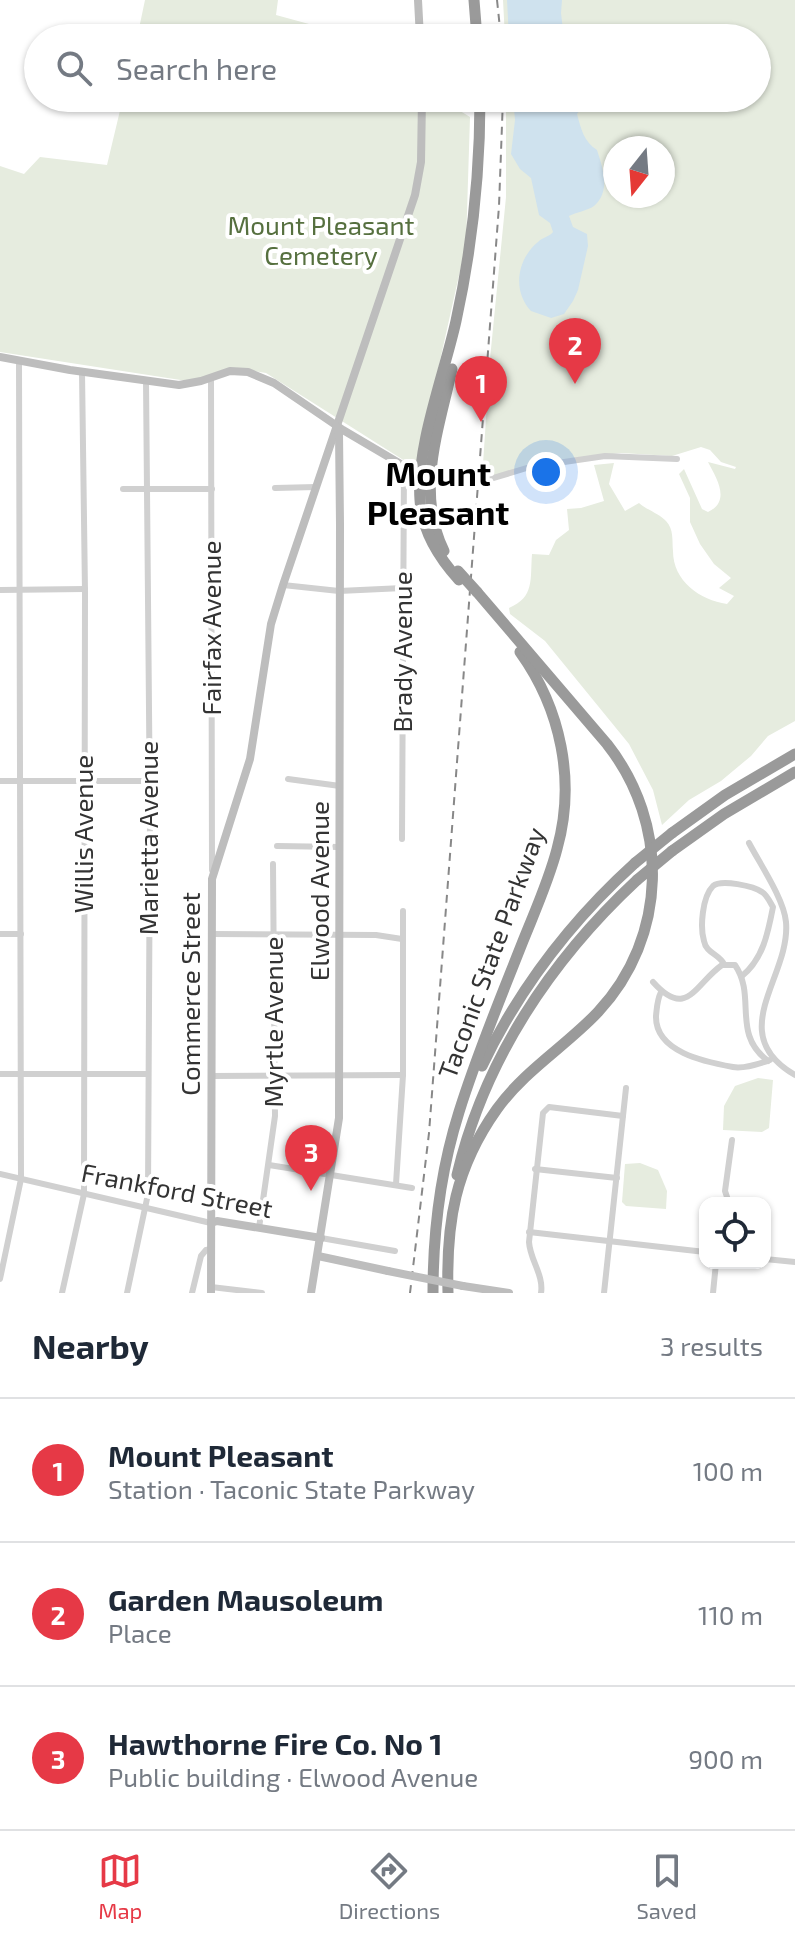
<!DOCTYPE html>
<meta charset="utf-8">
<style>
body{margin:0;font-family:"Exo 2",sans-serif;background:#f2f2f3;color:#1f2937}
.controls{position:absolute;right:24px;bottom:24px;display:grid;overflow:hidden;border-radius:16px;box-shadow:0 2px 6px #0004}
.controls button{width:72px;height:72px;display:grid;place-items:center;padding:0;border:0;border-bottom:2px solid #e0e1e3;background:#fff;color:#1f2937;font:40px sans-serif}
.compass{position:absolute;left:603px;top:136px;width:72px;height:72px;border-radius:50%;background:#fff;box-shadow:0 2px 6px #0004;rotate:197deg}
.you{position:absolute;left:546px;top:472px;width:28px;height:28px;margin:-20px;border:6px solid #fff;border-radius:50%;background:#1a73e8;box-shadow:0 0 0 12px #1a73e833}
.badge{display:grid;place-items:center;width:52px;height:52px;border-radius:50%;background:#e63946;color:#fff;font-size:26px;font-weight:700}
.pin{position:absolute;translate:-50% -66px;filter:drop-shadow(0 2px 4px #0008)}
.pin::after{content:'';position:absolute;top:42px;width:28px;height:24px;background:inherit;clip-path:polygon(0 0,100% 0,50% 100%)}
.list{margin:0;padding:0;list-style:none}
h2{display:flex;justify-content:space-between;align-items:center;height:104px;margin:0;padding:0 32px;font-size:34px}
h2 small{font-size:26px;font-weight:400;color:#747a83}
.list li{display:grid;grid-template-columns:52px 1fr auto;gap:24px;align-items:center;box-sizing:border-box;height:144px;padding:0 32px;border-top:2px solid #e0e1e3}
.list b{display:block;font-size:30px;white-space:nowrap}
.list p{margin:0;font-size:26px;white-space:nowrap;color:#747a83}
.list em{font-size:26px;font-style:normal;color:#747a83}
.icon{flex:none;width:44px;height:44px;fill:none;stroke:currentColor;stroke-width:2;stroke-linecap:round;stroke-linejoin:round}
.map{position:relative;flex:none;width:795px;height:1293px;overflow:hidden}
.search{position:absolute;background:#fff;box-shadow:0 2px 6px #0004;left:24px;right:24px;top:24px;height:88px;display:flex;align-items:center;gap:20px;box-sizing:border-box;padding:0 28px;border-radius:44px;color:#747a83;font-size:30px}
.sheet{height:536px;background:#fff}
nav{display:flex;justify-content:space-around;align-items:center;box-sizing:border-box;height:112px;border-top:2px solid #e0e1e3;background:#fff;font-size:22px;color:#747a83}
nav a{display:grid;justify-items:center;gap:4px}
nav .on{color:#e63946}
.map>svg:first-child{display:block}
.green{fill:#e6ecdf;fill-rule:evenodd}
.water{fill:#cfe2ee}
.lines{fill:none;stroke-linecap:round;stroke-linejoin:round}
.street{stroke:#d0d0d0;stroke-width:6}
.secondary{stroke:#bdbdbd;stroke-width:8}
.highway{stroke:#9a9a9a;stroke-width:11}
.rail{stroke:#888;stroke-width:2;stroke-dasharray:8 6;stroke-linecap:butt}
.secondary-bridge{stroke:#bdbdbd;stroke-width:8}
.highway-bridge{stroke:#9a9a9a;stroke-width:11}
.labels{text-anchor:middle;stroke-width:8;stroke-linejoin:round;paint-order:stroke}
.park-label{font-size:26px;fill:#56703f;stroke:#fff}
.street-label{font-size:26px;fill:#333;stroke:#fff}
.district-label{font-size:34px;font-weight:bold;fill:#000;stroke:#fff}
</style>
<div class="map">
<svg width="795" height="1293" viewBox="0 0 795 1293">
<rect width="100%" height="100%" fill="#fff"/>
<!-- green -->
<g class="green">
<polygon points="145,0 278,0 276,15 320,27 339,38 137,38"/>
<path d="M503 0H795V721L768 736 751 756 721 781 689 800 662 825 653 790 629 744 545 641 510 614 509 608C535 597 530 579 532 554L549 555 556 540 569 530 567 509 581 508 604 501 594 465 614 463 609 484 625 511 639 503C647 510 660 514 666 521 674 529 672 541 673 551 673 581 700 600 727 604L734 596 719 588 731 578 714 564 700 544 690 522V498L679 474 684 469 702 509 708 512C731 501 717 479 708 462L735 469 736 467 721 462 710 450 701 447 672 456 621 453 537 463 482 479 490 359 506 197V98H757V38H505ZM615 148H663V196H615Z"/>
<polygon points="123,98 439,98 470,117 466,244 416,468 266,373 237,368 187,381 0,352 0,166 24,174 40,157 107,165"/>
<polygon points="758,1078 773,1080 769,1128 762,1132 723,1130 724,1106 735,1086"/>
<polygon points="640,1163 658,1170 667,1191 666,1209 626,1206 622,1202 625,1164"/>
</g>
<!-- water -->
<g class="water">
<polygon points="507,0 562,0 561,13 564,38 509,38"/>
<path d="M513 98H568L574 108 578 105 580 110 577 114C581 129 584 142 597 150 603 169 611 191 594 206 587 211 576 212 569 216L573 227 587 234 588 246 578 290 573 301 564 314 551 318 531 311C512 291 517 259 538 242 543 237 549 237 553 232L550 223 539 215 531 178 520 169 511 154 515 120Z"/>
</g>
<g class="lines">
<!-- street -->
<g class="street">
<polyline points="211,378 212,870"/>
<polyline points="429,482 449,486 470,485 530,467 605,456 677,459"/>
<polyline points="275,488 316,487"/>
<polyline points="123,489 212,489"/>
<polyline points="283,585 339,591 403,588"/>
<polyline points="0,590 85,589"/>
<polyline points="288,779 340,786"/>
<polyline points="0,781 149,781"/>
<polyline points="402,839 404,465"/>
<path d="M749 843C760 864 784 899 786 922 791 977 723 1033 795 1075"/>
<polyline points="277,846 340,847"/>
<polyline points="0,934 21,934"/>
<polyline points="212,934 376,935 402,939"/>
<path d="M724 964C719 954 706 953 704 941 700 928 702 897 713 886 721 879 754 886 762 892 767 895 770 902 773 907 768 933 763 959 742 976"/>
<path d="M653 982C687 1020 695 984 722 965H735C757 997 731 1033 768 1061"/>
<path d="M661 992C657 1000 657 1007 656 1016 655 1052 705 1062 733 1067 744 1069 759 1064 770 1060"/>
<polyline points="0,1074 147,1074"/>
<polyline points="211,1076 403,1075"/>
<polyline points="269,1165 412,1188"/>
<polyline points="535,1169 617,1178"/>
<polyline points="0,1174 211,1223"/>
<polyline points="396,1184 403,1075 403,911"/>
<polyline points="729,1203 725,1191 732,1140"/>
<polyline points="259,1228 275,1116 273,864"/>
<polyline points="529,1232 705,1252"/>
<polyline points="321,1238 395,1251"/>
<polyline points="765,1259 795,1262"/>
<polyline points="0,1279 21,1179 19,360"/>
<polyline points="211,1287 262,1293"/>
<polyline points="62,1293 84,1194 85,592 82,372"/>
<polyline points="127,1293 148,1194 150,818 146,380"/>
<polyline points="192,1293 201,1256 206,1250 211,1249"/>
<path d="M541 1293C544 1275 530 1260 529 1242L543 1113 549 1107 623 1116"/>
<polyline points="604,1293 626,1088"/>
<polyline points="713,1293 716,1263"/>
</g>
<!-- secondary -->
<g class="secondary">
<polyline points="418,0 420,38"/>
<polyline points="0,357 70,370 179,385 201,381 230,371 248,372 274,383 343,430 421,476"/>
<polyline points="211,1223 217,1221 321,1238"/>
<polyline points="318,1256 388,1271"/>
<polyline points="463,1286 509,1293"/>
<polyline points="211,1293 212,879 250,759 271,624 283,585 415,195 421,162 422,98"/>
<polyline points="311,1293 339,1118 340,524 339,433 336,426"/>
</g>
<!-- highway -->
<g class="highway">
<polyline points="474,0 477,38"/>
<path d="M444 551C415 492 439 429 452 369"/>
<path d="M459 580C438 557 422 531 420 500 416 446 444 375 456 321 472 248 480 173 480 98"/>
<polyline points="672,833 725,795 795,754"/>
<polyline points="672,851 724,814 795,772"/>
<path d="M482 1066C519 989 572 920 635 863"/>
<path d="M457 1175C484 1060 551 960 637 880"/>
<path d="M433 1293C433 1234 441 1169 459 1112 477 1054 501 997 523 941 535 911 549 880 557 849 576 781 561 709 520 652"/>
<path d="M448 1293C446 1222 455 1168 497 1109 525 1070 566 1046 598 1012 668 937 670 824 607 744L477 592"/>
</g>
<!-- rail -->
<g class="rail">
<polyline points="497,0 501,38"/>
<polyline points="410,1293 429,1133 499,206 503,98"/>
</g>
<!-- secondary-bridge -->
<polyline class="secondary-bridge" points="388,1271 463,1286"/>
<!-- highway-bridge -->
<g class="highway-bridge">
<polyline points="458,571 477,592"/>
<polyline points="635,863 672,833"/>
<polyline points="637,880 672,851"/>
</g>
</g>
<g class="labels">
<!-- park labels -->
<g class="park-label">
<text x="321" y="235">Mount Pleasant<tspan x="321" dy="30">Cemetery</tspan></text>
</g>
<!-- street labels -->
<g class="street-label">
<text transform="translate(212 628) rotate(-90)" y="9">Fairfax Avenue</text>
<text transform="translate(403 652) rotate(-90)" y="9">Brady Avenue</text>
<text transform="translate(84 834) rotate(-90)" y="9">Willis Avenue</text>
<text transform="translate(149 838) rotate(-90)" y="9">Marietta Avenue</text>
<text transform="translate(320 891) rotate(-90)" y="9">Elwood Avenue</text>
<text transform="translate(492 953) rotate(-70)" y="9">Taconic State Parkway</text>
<text transform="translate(191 994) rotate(-90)" y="9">Commerce Street</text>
<text transform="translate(274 1022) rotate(-90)" y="9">Myrtle Avenue</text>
<text transform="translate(177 1191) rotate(11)" y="9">Frankford Street</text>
</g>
<!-- district labels -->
<g class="district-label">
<text x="438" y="486">Mount<tspan x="438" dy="39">Pleasant</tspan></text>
</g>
</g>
</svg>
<div class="controls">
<button><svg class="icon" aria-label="locate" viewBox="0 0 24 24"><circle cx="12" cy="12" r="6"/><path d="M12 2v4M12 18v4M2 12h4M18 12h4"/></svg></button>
</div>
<svg class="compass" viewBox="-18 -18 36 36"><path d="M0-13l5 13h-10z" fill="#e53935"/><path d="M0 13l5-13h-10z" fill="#747a83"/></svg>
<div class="you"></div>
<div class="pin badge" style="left:481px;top:422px">1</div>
<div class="pin badge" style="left:575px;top:384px">2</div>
<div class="pin badge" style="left:311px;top:1191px">3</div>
<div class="search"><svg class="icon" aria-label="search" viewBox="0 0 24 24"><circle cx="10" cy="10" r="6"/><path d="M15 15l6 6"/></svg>Search here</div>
</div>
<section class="sheet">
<h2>Nearby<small>3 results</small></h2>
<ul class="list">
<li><span class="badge">1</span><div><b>Mount Pleasant</b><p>Station · Taconic State Parkway</p></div><em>100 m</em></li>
<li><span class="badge">2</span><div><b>Garden Mausoleum</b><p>Place</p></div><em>110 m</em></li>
<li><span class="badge">3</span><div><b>Hawthorne Fire Co. No 1</b><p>Public building · Elwood Avenue</p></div><em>900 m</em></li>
</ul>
</section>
<nav>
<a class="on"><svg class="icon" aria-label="map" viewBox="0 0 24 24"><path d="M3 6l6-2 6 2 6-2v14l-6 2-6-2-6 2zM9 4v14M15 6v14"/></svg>Map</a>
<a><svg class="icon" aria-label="directions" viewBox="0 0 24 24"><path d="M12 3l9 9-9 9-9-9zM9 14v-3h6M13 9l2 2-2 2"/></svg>Directions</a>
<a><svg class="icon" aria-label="saved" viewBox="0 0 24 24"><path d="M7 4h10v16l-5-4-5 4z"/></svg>Saved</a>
</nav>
